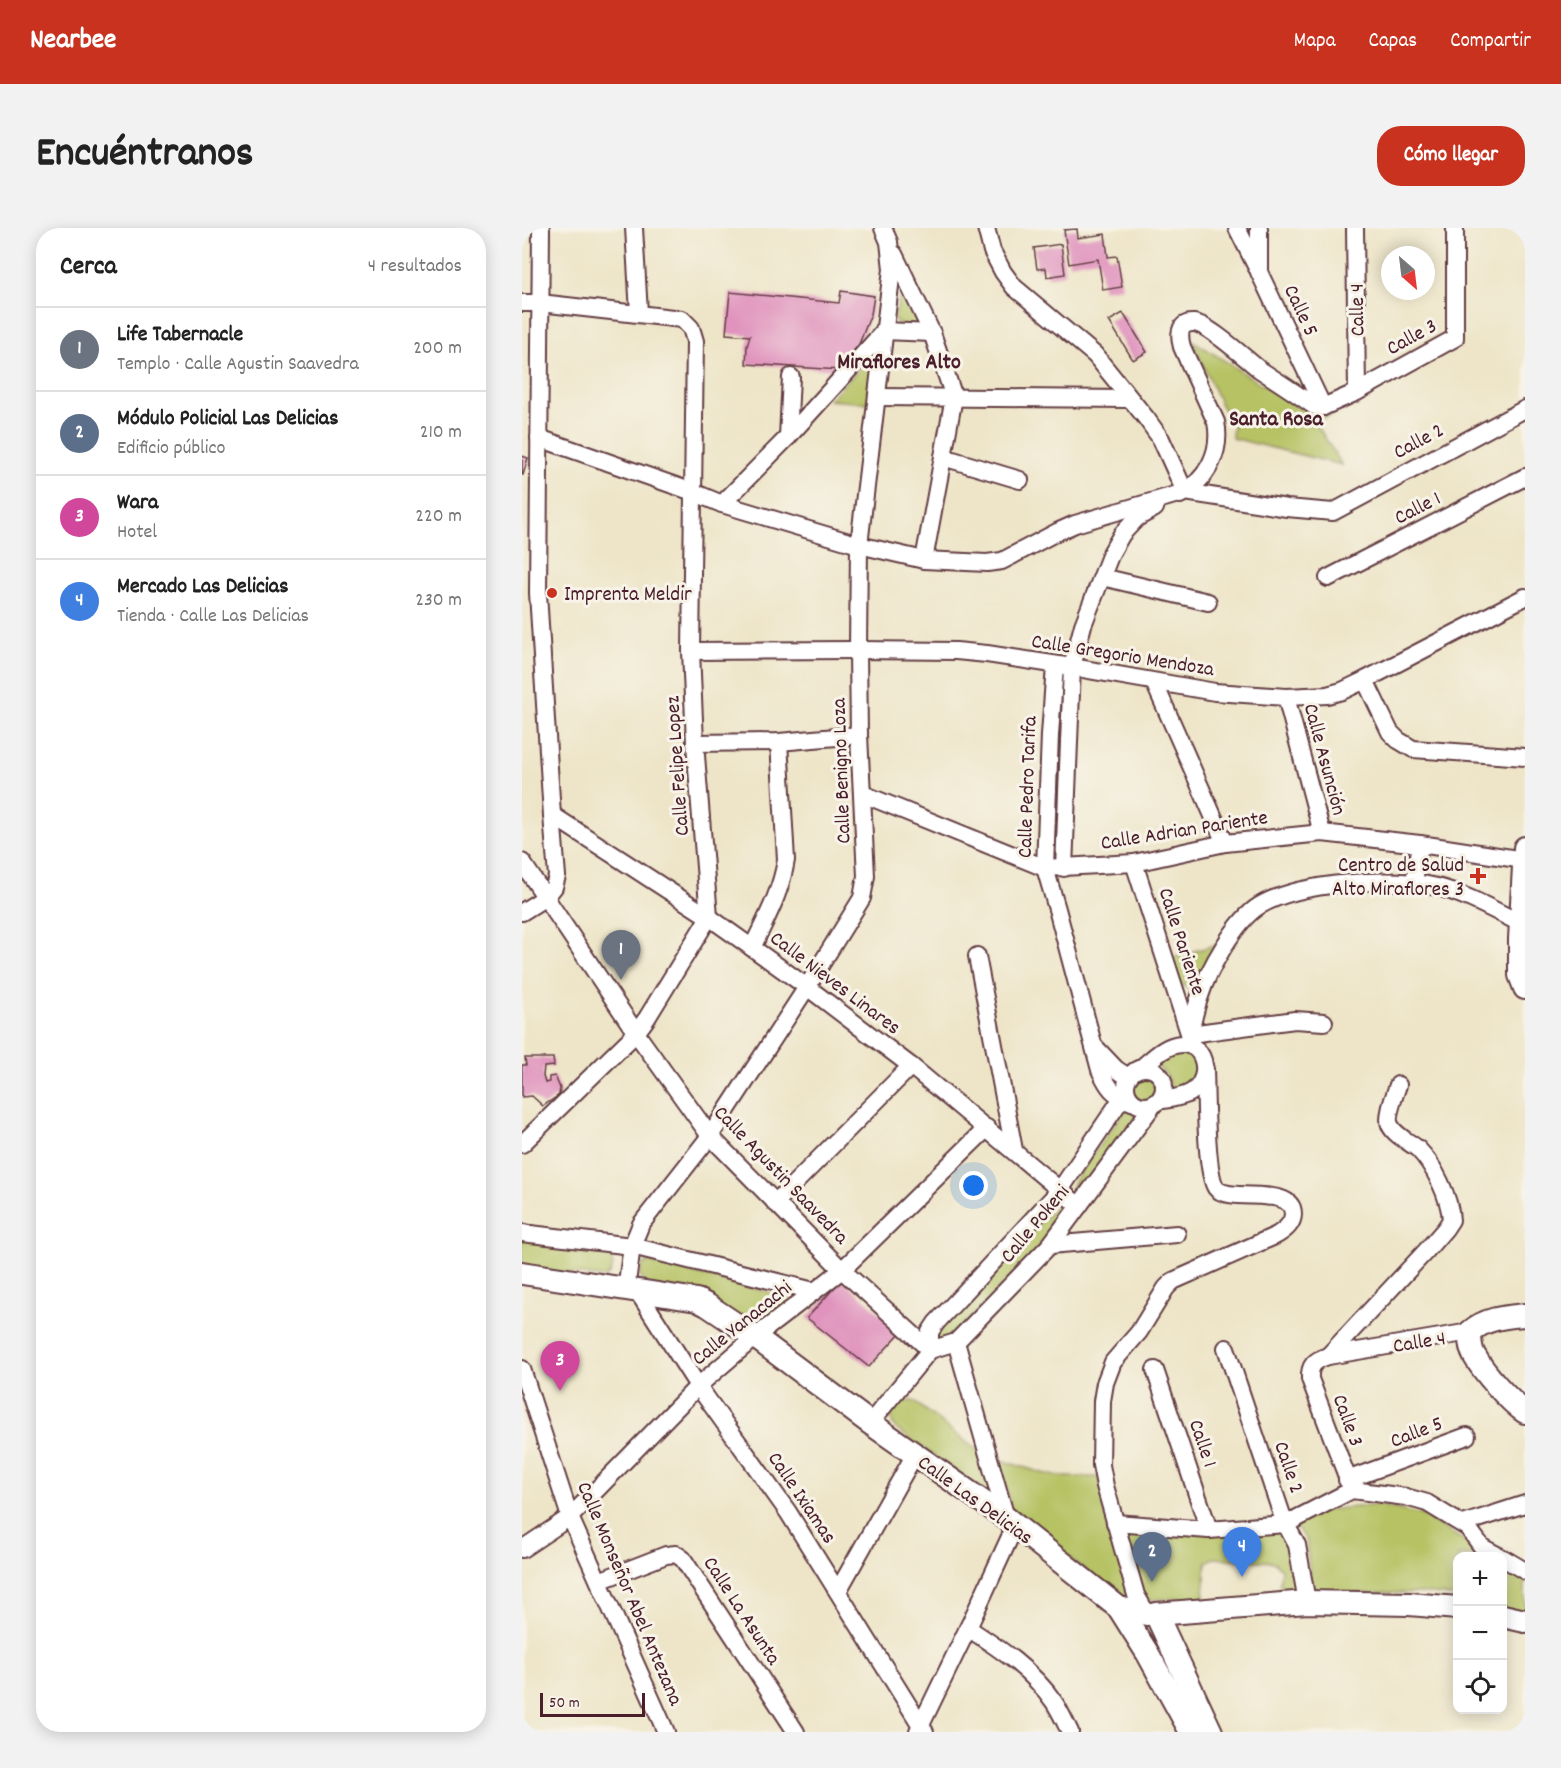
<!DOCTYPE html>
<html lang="es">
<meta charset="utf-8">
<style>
body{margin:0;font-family:Dekko,sans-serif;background:#f2f2f2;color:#222}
.controls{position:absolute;right:18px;bottom:18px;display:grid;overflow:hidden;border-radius:12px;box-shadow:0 3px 15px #0003}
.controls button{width:54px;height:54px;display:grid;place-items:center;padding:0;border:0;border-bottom:2px solid #e0e0e0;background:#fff;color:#222;font:30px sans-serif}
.compass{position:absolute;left:859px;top:18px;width:54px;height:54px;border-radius:50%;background:#fff;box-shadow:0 3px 15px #0003;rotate:152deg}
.scale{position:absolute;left:18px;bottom:15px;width:105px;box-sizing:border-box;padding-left:6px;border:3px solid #4a1f2b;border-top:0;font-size:16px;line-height:21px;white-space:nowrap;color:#4a1f2b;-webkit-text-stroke:4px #f7f3e8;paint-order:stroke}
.you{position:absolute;left:452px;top:958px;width:21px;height:21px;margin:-15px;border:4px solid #fff;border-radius:50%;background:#1a73e8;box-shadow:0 0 0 9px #1a73e833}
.badge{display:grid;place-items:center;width:39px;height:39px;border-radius:50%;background:#c8321e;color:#fff;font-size:20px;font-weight:700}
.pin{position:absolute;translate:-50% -50px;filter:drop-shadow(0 2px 3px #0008)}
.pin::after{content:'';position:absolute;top:32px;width:21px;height:18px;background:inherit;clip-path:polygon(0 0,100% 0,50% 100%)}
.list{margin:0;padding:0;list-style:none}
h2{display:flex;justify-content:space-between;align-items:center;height:78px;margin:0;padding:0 24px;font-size:26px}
h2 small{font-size:20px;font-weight:400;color:#767676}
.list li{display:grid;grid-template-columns:39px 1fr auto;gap:18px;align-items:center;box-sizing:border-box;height:84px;padding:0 24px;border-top:2px solid #e0e0e0}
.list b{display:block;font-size:22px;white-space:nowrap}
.list p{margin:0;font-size:20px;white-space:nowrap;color:#767676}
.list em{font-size:20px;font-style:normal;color:#767676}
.icon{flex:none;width:33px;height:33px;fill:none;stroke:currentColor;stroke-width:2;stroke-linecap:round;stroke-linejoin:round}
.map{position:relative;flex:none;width:1003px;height:1504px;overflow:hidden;border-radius:24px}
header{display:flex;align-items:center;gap:36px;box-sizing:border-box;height:84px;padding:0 30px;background:#c8321e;color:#fff}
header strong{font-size:28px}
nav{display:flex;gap:33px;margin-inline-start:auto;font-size:21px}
.intro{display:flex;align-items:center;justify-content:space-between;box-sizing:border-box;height:144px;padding:0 36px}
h1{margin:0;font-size:42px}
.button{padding:15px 27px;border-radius:24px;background:#c8321e;color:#fff;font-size:21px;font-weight:700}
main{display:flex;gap:36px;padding:0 36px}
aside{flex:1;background:#fff;border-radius:24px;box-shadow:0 3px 15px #0003}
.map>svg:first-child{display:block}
.green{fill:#b6c264;stroke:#807048;stroke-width:1.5}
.building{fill:#e093bd}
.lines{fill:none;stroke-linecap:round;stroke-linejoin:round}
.street-casing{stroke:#633d43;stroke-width:20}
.secondary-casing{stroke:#633d43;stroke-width:26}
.street{stroke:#fff;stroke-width:16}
.secondary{stroke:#fff;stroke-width:22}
.poi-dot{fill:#c8321e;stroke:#f7f3e8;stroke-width:2}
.labels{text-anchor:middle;stroke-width:6;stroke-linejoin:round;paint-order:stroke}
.street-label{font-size:21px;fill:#4a1f2b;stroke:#f7f3e8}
.poi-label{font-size:21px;fill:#4a1f2b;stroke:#f7f3e8;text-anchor:start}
.neighbourhood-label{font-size:22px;font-weight:bold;fill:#4a1f2b;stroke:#f7f3e8}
</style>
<header>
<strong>Nearbee</strong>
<nav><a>Mapa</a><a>Capas</a><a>Compartir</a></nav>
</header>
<div class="intro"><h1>Encuéntranos</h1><a class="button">Cómo llegar</a></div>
<main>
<aside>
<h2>Cerca<small>4 resultados</small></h2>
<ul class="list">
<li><span class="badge" style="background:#6b7280">1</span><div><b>Life Tabernacle</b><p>Templo · Calle Agustin Saavedra</p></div><em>200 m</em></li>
<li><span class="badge" style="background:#5c6f8a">2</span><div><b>Módulo Policial Las Delicias</b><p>Edificio público</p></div><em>210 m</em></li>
<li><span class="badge" style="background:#d1479c">3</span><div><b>Wara</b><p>Hotel</p></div><em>220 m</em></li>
<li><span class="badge" style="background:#3f7fe0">4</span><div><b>Mercado Las Delicias</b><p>Tienda · Calle Las Delicias</p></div><em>230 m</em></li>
</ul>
</aside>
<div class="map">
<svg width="1003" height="1504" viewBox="0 0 1003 1504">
<rect width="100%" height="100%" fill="#f7f3e8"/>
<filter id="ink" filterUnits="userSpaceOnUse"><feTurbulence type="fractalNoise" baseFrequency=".0167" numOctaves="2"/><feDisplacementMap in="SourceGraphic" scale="12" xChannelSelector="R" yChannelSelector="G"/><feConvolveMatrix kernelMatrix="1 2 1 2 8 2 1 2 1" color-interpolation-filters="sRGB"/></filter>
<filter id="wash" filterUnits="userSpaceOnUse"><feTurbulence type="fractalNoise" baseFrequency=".008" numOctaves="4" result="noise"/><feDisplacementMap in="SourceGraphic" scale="24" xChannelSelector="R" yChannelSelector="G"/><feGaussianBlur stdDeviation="1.35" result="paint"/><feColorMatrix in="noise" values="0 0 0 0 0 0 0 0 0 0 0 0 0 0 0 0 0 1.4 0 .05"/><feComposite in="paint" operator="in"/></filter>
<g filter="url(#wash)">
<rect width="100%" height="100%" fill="#eee5c8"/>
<!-- green -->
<g class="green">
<polygon points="379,65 385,66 397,92 396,99 376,96 372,91"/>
<polygon points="670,112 775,179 808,188 793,194 820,237 710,210 711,197 698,175"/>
<polygon points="340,138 347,138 351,144 348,175 307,172"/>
<path d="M696 716 676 754 668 760C653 758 653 742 649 730Z"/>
<path d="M661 824 668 826 676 836 674 854 654 862 648 860C647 849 644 845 635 838 642 827 649 826 661 824Z"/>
<circle cx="622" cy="861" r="12"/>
<polygon points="606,878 619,887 556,965 552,963 550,959 552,953"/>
<polygon points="536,976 540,976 545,983 522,1015 424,1115 417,1115 413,1106"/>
<path d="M0 1011 82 1023 90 1031C92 1040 90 1044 83 1050L0 1039Z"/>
<polygon points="127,1034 267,1069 268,1076 237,1100 123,1055 118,1048 121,1036"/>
<polygon points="381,1173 391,1173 459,1225 470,1268 374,1201 370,1194 369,1185 374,1177"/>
<polygon points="478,1232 527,1247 545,1249 577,1249 610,1368 604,1372 490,1287"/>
<polygon points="856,1277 900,1287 967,1328 936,1328 935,1369 903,1365 799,1365 789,1359 784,1311 767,1292 768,1285"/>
<polygon points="750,1291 768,1314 777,1361 774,1366 757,1368 759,1341 752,1334 691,1330 684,1335 682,1369 625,1372 621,1365 601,1298 692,1302"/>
<polygon points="981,1337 1003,1351 1003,1387 981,1381"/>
</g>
<g id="blocks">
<!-- building -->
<g class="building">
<polygon points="555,1 556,10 583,6 586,29 595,28 600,59 581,62 576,31 547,36 542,2"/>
<polygon points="539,16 543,46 525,49 524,40 515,41 512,20"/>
<polygon points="319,63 352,68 349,86 337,116 318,142 224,136 225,118 228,108 204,106 208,64 317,75"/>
<polygon points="601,85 625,124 611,132 587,93"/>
<polygon points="0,228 6,230 1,247 0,247"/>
<polygon points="3,830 31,830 32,838 22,839 21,848 23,855 27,854 27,849 33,848 38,860 37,867 21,878 10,868 0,869 0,837 4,837"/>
<polygon points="320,1051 379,1104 347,1139 285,1090"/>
</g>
</g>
</g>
<g filter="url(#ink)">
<use href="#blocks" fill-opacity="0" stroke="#633d43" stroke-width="1.5"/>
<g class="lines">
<!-- street casing -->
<g class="street-casing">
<g id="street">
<polyline points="112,0 117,85"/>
<polyline points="464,0 470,23 481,44 492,59 573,127 624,190 639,211 663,264"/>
<polyline points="715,0 735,40"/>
<polyline points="737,0 737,44 801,179"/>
<polyline points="833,0 835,164"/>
<polyline points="372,26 410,105 432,169 402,332"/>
<polyline points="0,75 18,75 160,91 169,100 173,113 169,423 173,515 187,689 125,790 114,805 0,916"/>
<polyline points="356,169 607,171"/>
<polyline points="801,179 835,164 933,110 933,0"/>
<polyline points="266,209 269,149"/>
<polyline points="17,210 171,264 200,276 337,317 402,332 465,335 480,333 535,304 553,296 663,264 765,280 811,284 1003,181"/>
<polyline points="421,229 498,252"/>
<path d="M658 267C685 252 700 224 694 194L660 119C657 108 656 94 672 95 686 96 724 131 737 141 755 153 774 165 792 178L801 179"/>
<polyline points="200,276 266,209 362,103 410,105"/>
<polyline points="580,349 686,374"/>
<polyline points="806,350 1003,249"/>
<polyline points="169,423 336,422 434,423 465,426 550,439 693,464 764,469 805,467 820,463 843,452 1003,369"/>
<path d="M533 437 528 507 523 640 535 681 578 842C586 859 591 867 610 874"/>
<polyline points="843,452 868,504 876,512 891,521 1003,529"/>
<polyline points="632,454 703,615"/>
<polyline points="764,469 800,605"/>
<polyline points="173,515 257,514 337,507"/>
<polyline points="341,566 523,640 612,635 703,615 800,605 898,616 1002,632"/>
<polyline points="30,587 187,689 285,759 389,838 557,978"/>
<polyline points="0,634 114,805 188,908 320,1042 408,1122"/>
<polyline points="612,635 667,805"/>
<polyline points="542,640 550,439 561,397 589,325 600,306 615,290 633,280"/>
<polyline points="892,654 898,616"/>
<polyline points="0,684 24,669 32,659 35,648 30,587 16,365 19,0"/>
<path d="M230 720C244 691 259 664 264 632L257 514"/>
<polyline points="455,728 492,922"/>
<polyline points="668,806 773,792 802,794"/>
<path d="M666 817C669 800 672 784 678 768 686 742 714 692 737 678 777 654 870 648 915 659 944 666 971 682 998 695"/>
<polyline points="574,820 594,841 606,849"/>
<circle cx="623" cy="859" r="19"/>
<path d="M619 840C629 832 640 820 653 817 683 809 693 851 668 865 658 870 647 871 636 873"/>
<polyline points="253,975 389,838"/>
<polyline points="0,1005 110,1018 292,1063"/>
<polyline points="528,1017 655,1006"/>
<polyline points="104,1062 110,1018 119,996 188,908 285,759 340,670 344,648 337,507 336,422 337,317 370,41 367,14 361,0"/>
<polyline points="116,1064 176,1158 266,1284 403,1504"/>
<polyline points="434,1114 484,1290"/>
<polyline points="704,1120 762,1293 775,1317 785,1374"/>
<polyline points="408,1122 408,1104 414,1095 538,962 604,864"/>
<path d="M806 1128 904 1023 923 1001 929 992C928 970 912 937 896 921 888 914 873 908 868 897 864 889 873 866 876 857"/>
<polyline points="0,1141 48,1289 144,1504"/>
<polyline points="633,1142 687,1302"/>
<polyline points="348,1195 408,1122 434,1114 528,1017 632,876"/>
<polyline points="825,1252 945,1208"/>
<path d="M830 1262 788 1151C787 1137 793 1132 806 1128L948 1104"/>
<polyline points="593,1295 687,1302 764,1296 830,1262 884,1269 905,1275 946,1300 960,1319 977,1328"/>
<polyline points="941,1296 1003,1276"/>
<polyline points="0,1321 48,1289 176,1158 233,1109 320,1042 465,900"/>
<polyline points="981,1330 1003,1343"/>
<polyline points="77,1353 144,1327 154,1326 161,1331 274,1504"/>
<polyline points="316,1363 393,1226"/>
<path d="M632 1386H625L614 1367 583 1258 579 1237 580 1173 583 1155 591 1134 617 1104 644 1060 651 1053 755 1007C763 1002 771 996 771 986 771 956 706 976 694 960 683 944 684 864 683 841"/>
<path d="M446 1400C478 1421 510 1442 532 1474 538 1483 543 1494 548 1504"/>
<polyline points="396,1503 446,1400 493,1298"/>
</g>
</g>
<!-- secondary casing -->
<g class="secondary-casing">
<g id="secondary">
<polyline points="1003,620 998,711 998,747 1003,760"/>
<polyline points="0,1045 175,1072 185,1077 233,1109 348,1195 484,1290 597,1380 625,1386"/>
<path d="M1003 1087C983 1089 964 1090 948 1104 948 1112 948 1120 952 1127 962 1145 987 1173 1003 1184"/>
<polyline points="597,1380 626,1426 669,1504"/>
<polyline points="981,1388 1003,1393"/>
<polyline points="689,1504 634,1386 785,1374 887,1376 936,1380"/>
</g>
</g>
<!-- street -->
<use href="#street" class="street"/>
<!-- secondary -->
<use href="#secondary" class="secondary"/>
</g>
</g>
<!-- markers -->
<g class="poi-dot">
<circle cx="30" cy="365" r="6"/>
<path d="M953 639h6v6h6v6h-6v6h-6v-6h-6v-6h6z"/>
</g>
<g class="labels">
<!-- street labels -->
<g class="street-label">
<text transform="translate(780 82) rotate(65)" y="7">Calle 5</text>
<text transform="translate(834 82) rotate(-91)" y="7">Calle 4</text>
<text transform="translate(889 108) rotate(-29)" y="7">Calle 3</text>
<text transform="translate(896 212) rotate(-28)" y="7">Calle 2</text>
<text transform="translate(895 279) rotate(-27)" y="7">Calle 1</text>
<text transform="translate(601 426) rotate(9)" y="7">Calle Gregorio Mendoza</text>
<text transform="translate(804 531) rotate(75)" y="7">Calle Asunción</text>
<text transform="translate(154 538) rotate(-94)" y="7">Calle Felipe Lopez</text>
<text transform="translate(318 543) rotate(-92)" y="7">Calle Benigno Loza</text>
<text transform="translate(504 559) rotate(-88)" y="7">Calle Pedro Tarifa</text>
<text transform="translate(662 601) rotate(-9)" y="7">Calle Adrian Pariente</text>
<text transform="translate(661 713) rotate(72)" y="7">Calle Pariente</text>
<text transform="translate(314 754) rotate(37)" y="7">Calle Nieves Linares</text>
<text transform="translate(260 946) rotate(46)" y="7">Calle Agustin Saavedra</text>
<text transform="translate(512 995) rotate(-50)" y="7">Calle Pokeni</text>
<text transform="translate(219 1094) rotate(-39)" y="7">Calle Yanacachi</text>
<text transform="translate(897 1113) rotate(-9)" y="7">Calle 4</text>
<text transform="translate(827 1192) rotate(70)" y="7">Calle 3</text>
<text transform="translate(894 1203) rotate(-21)" y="7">Calle 5</text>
<text transform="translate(682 1215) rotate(71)" y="7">Calle 1</text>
<text transform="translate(768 1239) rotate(71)" y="7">Calle 2</text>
<text transform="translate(281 1269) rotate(56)" y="7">Calle Ixiamas</text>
<text transform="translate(454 1271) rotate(36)" y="7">Calle Las Delicias</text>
<text transform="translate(109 1365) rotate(67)" y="7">Calle Monseñor Abel Antezana</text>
<text transform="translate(221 1382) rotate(57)" y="7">Calle La Asunta</text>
</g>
<!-- poi labels -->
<g class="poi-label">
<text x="42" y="372">Imprenta Meldir</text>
<text x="942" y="643" text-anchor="end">Centro de Salud<tspan x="942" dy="24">Alto Miraflores 3</tspan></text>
</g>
<!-- neighbourhood labels -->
<g class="neighbourhood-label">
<text x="377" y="140">Miraflores Alto</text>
<text x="754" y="197">Santa Rosa</text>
</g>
</g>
</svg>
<div class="controls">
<button>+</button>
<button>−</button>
<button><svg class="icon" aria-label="locate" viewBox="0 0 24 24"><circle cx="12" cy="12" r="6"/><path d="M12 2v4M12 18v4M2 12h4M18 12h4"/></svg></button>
</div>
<svg class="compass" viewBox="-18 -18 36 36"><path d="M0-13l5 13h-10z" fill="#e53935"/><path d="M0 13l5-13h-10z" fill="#767676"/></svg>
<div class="scale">50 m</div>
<div class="you"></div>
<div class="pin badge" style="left:99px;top:752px;background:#6b7280">1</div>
<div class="pin badge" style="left:630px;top:1354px;background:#5c6f8a">2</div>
<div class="pin badge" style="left:38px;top:1163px;background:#d1479c">3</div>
<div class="pin badge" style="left:720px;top:1349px;background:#3f7fe0">4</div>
</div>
</main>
